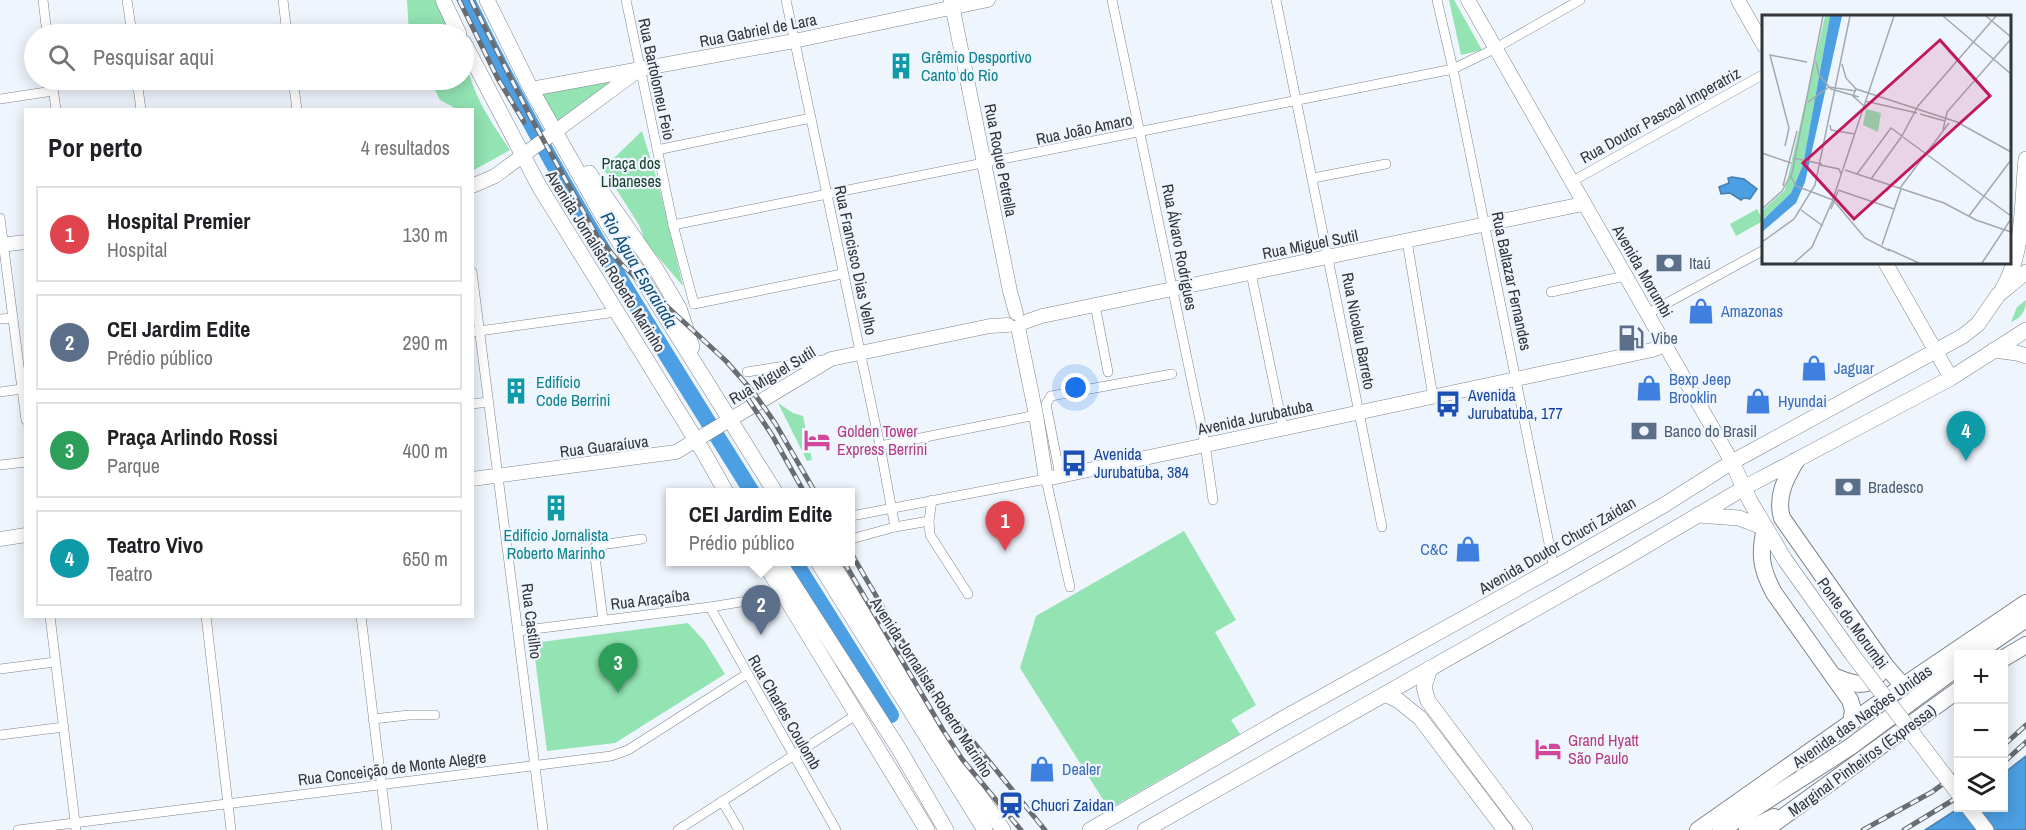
<!DOCTYPE html>
<html lang="pt">
<meta charset="utf-8">
<style>
body{margin:0;font-family:"Archivo Narrow",sans-serif;background:#f2f2f2;color:#202124}
.controls{position:absolute;right:18px;bottom:18px;display:grid;overflow:hidden;border-radius:0px;box-shadow:0 3px 15px #0003}
.controls button{width:54px;height:54px;display:grid;place-items:center;padding:0;border:0;border-bottom:2px solid #e0e0e0;background:#fff;color:#202124;font:30px sans-serif}
.you{position:absolute;left:1076px;top:388px;width:21px;height:21px;margin:-15px;border:4px solid #fff;border-radius:50%;background:#1a73e8;box-shadow:0 0 0 9px #1a73e833}
.badge{display:grid;place-items:center;width:39px;height:39px;border-radius:50%;background:#111827;color:#fff;font-size:20px;font-weight:700}
.pin{position:absolute;translate:-50% -50px;filter:drop-shadow(0 2px 3px #0008)}
.pin::after{content:'';position:absolute;top:32px;width:21px;height:18px;background:inherit;clip-path:polygon(0 0,100% 0,50% 100%)}
.popup{position:absolute;left:666px;top:488px;width:189px;height:78px;box-sizing:border-box;display:grid;place-content:center;border-radius:0px;background:#fff;filter:drop-shadow(0 2px 4px #0005);font-size:20px;white-space:nowrap;color:#757577}
.popup b{font-size:22px;color:#202124}
.popup::after{content:'';position:absolute;left:50%;top:100%;margin-left:-12px;border:12px solid transparent;border-top-color:#fff}
.list{margin:0;padding:0;list-style:none}
h2{display:flex;justify-content:space-between;align-items:center;height:78px;margin:0;padding:0 24px;font-size:26px}
h2 small{font-size:20px;font-weight:400;color:#757577}
.list li{display:grid;grid-template-columns:39px 1fr auto;gap:18px;align-items:center;box-sizing:border-box;height:96px;margin:0 12px 12px;padding:0 12px;border:2px solid #e0e0e0;border-radius:0px}
.list b{display:block;font-size:22px;white-space:nowrap}
.list p{margin:0;font-size:20px;white-space:nowrap;color:#757577}
.list em{font-size:20px;font-style:normal;color:#757577}
.icon{flex:none;width:33px;height:33px;fill:none;stroke:currentColor;stroke-width:2;stroke-linecap:round;stroke-linejoin:round}
.map{position:relative;flex:none;width:2026px;height:830px;overflow:hidden}
.search{position:absolute;background:#fff;box-shadow:0 3px 15px #0003;left:24px;top:24px;width:450px;height:66px;display:flex;align-items:center;gap:15px;box-sizing:border-box;padding:0 21px;border-radius:33px;color:#757577;font-size:22px}
.panel{position:absolute;background:#fff;box-shadow:0 3px 15px #0003;left:24px;top:108px;width:450px;height:510px;border-radius:0px}
.map>svg:first-child{display:block}
.green{fill:#93e3b3}
.water{fill:#4c9fe3;stroke:#447fb0;stroke-width:1.5}
.lines{fill:none;stroke-linecap:round;stroke-linejoin:round}
.river{stroke:#4c9fe3;stroke-width:16}
.street-casing{stroke:#7e848d;stroke-width:10}
.secondary-casing{stroke:#7e848d;stroke-width:15}
.primary-casing{stroke:#7e848d;stroke-width:16}
.highway-casing{stroke:#7e848d;stroke-width:18}
.street{stroke:#fff;stroke-width:9}
.secondary{stroke:#fff;stroke-width:14}
.primary{stroke:#fff;stroke-width:15}
.highway{stroke:#fff;stroke-width:16}
.rail-casing{stroke:#696c71;stroke-width:5}
.rail{stroke:#eff5fd;stroke-width:3;stroke-dasharray:9;stroke-linecap:butt}
.primary-bridge-casing{stroke:#7e848d;stroke-width:16;stroke-linecap:butt}
.primary-bridge{stroke:#fff;stroke-width:15}
.labels{text-anchor:middle;stroke-width:4.5;stroke-linejoin:round;paint-order:stroke}
.street-label{font-size:16px;fill:#333539;stroke:#eff5fd}
.culture-label{font-size:16px;fill:#0d838f;stroke:#eff5fd;text-anchor:start}
.park-label{font-size:16px;fill:#123e27;stroke:#eff5fd}
.service-label{font-size:16px;fill:#4e5e75;stroke:#eff5fd;text-anchor:start}
.shop-label{font-size:16px;fill:#366cbe;stroke:#eff5fd;text-anchor:start}
.transit-label{font-size:16px;fill:#164399;stroke:#eff5fd;text-anchor:start}
.hotel-label{font-size:16px;fill:#b23c85;stroke:#eff5fd;text-anchor:start}
.water-label{font-size:18px;font-style:italic;fill:#114e7b;stroke:#eff5fd}
.inset-road{fill:none;stroke:#a4a8af;stroke-width:1.5}
.view{fill:#c2185b;fill-opacity:0.15;stroke:#c2185b;stroke-width:3}
.inset-edge{fill:none;stroke:#333539;stroke-width:3}
</style>
<div class="map">
<svg width="2026" height="830" viewBox="0 0 2026 830">
<rect width="100%" height="100%" fill="#eff5fd"/>
<!-- green -->
<g class="green">
<polygon points="407,0 438,0 450,32 443,34 409,34"/>
<polygon points="1449,0 1454,0 1482,50 1461,55"/>
<path d="M464 55C473 95 487 116 510 150L474 170 472 110 453 109V107L440 100 430 80H464Z"/>
<polygon points="637,71 556,131 533,90"/>
<polygon points="642,131 660,190 683,286 646,243 639,225 601,165 615,157"/>
<polygon points="1757,209 1763,221 1736,236 1730,224"/>
<path d="M2026 300C2026 311 2021 318 2011 322L2017 307Z"/>
<polygon points="778,403 793,413 803,416 812,460 807,461"/>
<polygon points="1184,531 1236,620 1215,632 1256,705 1231,720 1240,734 1109,809 1020,668 1036,616"/>
<polygon points="688,623 705,642 725,674 615,743 547,751 533,643"/>
</g>
<!-- water -->
<g class="water">
<polygon points="1732,177 1744,179 1757,189 1750,199 1744,198 1741,200 1730,193 1721,194 1719,187 1729,183 1728,178"/>
<polygon points="2026,756 2026,830 1925,830 1959,808 2004,808 2004,773"/>
</g>
<g class="lines">
<!-- river -->
<g class="river">
<path d="M467 0C550 171 651 331 752 492"/>
<polyline points="795,562 891,715"/>
</g>
<!-- street casing -->
<g class="street-casing">
<g id="street">
<polyline points="43,0 47,34"/>
<polyline points="127,0 132,34"/>
<polyline points="283,0 287,34"/>
<polyline points="626,0 673,225 694,304 842,274"/>
<polyline points="786,0 880,446 895,527"/>
<polyline points="1112,0 1205,444 1213,500"/>
<polyline points="1276,0 1382,527"/>
<polyline points="1437,0 1453,69 1554,568"/>
<polyline points="52,80 56,110"/>
<polyline points="137,80 141,110"/>
<polyline points="293,80 297,110"/>
<polyline points="0,99 53,91"/>
<polyline points="657,150 811,118"/>
<polyline points="1313,178 1386,164"/>
<polyline points="1571,182 1764,74"/>
<polyline points="0,218 26,420"/>
<polyline points="673,225 1453,69 1496,48 1580,0"/>
<polyline points="1407,241 1433,397"/>
<polyline points="472,272 543,830"/>
<polyline points="1251,273 1283,428"/>
<polyline points="1551,292 1625,276"/>
<polyline points="1095,305 1108,372"/>
<polyline points="1647,314 1764,250"/>
<polyline points="0,319 13,318"/>
<polyline points="472,332 616,312"/>
<polyline points="747,372 823,360"/>
<polyline points="0,392 22,389"/>
<polyline points="472,404 488,402"/>
<polyline points="880,446 1036,415"/>
<polyline points="0,465 26,462"/>
<polyline points="1060,476 1046,404 1051,396 1172,374"/>
<polyline points="932,500 929,521 930,535 968,594"/>
<polyline points="851,516 1046,479 1070,587"/>
<polyline points="851,539 895,527 929,521"/>
<polyline points="710,607 836,830"/>
<polyline points="50,616 76,830"/>
<polyline points="206,616 231,830"/>
<polyline points="361,616 387,830"/>
<polyline points="603,620 595,557 595,547 601,545 642,539"/>
<polyline points="518,631 710,607 784,595"/>
<polyline points="0,669 55,662"/>
<polyline points="373,719 409,715 435,715"/>
<polyline points="0,735 64,727"/>
<polyline points="722,801 739,830"/>
<polyline points="18,830 611,756 628,750 747,674"/>
<polyline points="678,830 856,715"/>
</g>
</g>
<!-- secondary casing -->
<g class="secondary-casing">
<g id="secondary">
<polyline points="951,0 1010,291 1016,313"/>
<polyline points="1468,0 1732,462"/>
<polyline points="1738,0 1764,46"/>
<polyline points="531,89 794,41 988,0"/>
<polyline points="472,186 495,176 636,72"/>
<polyline points="0,245 26,242"/>
<polyline points="1885,262 1951,378"/>
<polyline points="1022,323 1042,316 1583,204"/>
<polyline points="1018,327 1036,415 1046,479 1652,350 1665,345"/>
<polyline points="472,479 676,452 831,359 990,326 1008,325"/>
<polyline points="0,539 26,535"/>
</g>
</g>
<!-- primary casing -->
<g class="primary-casing">
<g id="primary">
<polyline points="443,0 459,34"/>
<polyline points="487,0 531,89 601,213 775,492"/>
<polyline points="464,43 539,186 704,453 726,492"/>
<polyline points="589,173 656,269 679,308 692,347"/>
<path d="M2003 288C2024 254 2022 198 2026 159"/>
<polyline points="1994,350 2017,353 2026,356"/>
<polyline points="1732,462 1750,501 1785,560"/>
<polyline points="1698,515 1739,518 1765,528"/>
<polyline points="764,562 927,830"/>
<polyline points="779,562 899,749 946,830"/>
<polyline points="818,562 985,830"/>
<polyline points="831,562 934,729 1003,830"/>
<polyline points="1430,668 1424,687 1428,701 1525,830"/>
<polyline points="1385,694 1399,701 1420,718 1505,830"/>
<polyline points="1969,808 1986,830"/>
<polyline points="1090,830 1284,718 1554,568 1664,505 1732,462 1963,336 1978,324 1998,295 2026,272"/>
<polyline points="1145,830 1620,561 1751,484 1951,378 2026,330"/>
</g>
</g>
<!-- highway casing -->
<g class="highway-casing">
<g id="highway">
<path d="M1796 461C1785 479 1776 497 1782 518L1885 665 1903 686"/>
<path d="M1765 528C1759 555 1761 569 1774 593L1850 700 1853 710 1851 723"/>
<polyline points="1975,654 2026,619"/>
<polyline points="2004,658 2026,645"/>
<path d="M1833 676C1854 684 1867 691 1882 670"/>
<polyline points="1698,830 1903,686 2026,603"/>
<polyline points="1721,830 1850,747 1958,667"/>
<polyline points="1747,830 1774,817"/>
<polyline points="1765,830 1958,690"/>
</g>
</g>
<!-- street -->
<use href="#street" class="street"/>
<!-- secondary -->
<use href="#secondary" class="secondary"/>
<!-- primary -->
<use href="#primary" class="primary"/>
<!-- highway -->
<use href="#highway" class="highway"/>
<!-- rail casing -->
<g class="rail-casing">
<g id="rail">
<polyline points="459,0 498,79 524,122"/>
<polyline points="471,0 530,116 597,236 619,262 726,361 754,393 775,423 815,492"/>
<polyline points="748,399 772,435 804,492"/>
<polyline points="851,553 931,690 1045,830"/>
<polyline points="844,562 943,730 962,759 1021,830"/>
<polyline points="2004,745 2026,725"/>
<polyline points="2004,762 2026,742"/>
<polyline points="1863,830 1932,792 1958,773"/>
<polyline points="1904,830 1958,797"/>
</g>
</g>
<!-- rail -->
<use href="#rail" class="rail"/>
<!-- primary-bridge casing -->
<g class="primary-bridge-casing">
<polyline id="primary-bridge" points="1785,560 1852,654 1958,793"/>
</g>
<!-- primary-bridge -->
<use href="#primary-bridge" class="primary-bridge"/>
</g>
<!-- icons -->
<defs>
<g id="building-bare" transform="scale(2.07)"><path d="M-4-6H4V6H1V3H-1V6H-4ZM-2.5-4.3h1.7v1.8h-1.7ZM.8-4.3h1.7v1.8H.8ZM-2.5-1h1.7V.8h-1.7ZM.8-1h1.7V.8H.8Z" fill="#0f9aa8" stroke="#eff5fd" stroke-width="2.5" paint-order="stroke"/></g>
<g id="bank-bare" transform="scale(2.07)"><path d="M-6-4H6V4H-6ZM0-2.3a2.3 2.3 0 1 0 0 4.6a2.3 2.3 0 1 0 0-4.6Z" fill="#5c6f8a" stroke="#eff5fd" stroke-width="2.5" paint-order="stroke"/></g>
<g id="shop-bare" transform="scale(2.07)"><path d="M-5-2.5h2.3a2.7 3.5 0 0 1 5.4 0H5L5.5 6h-11ZM-1.5-2.5h3a1.5 2.3 0 0 0-3 0Z" fill="#3f7fe0" stroke="#eff5fd" stroke-width="2.5" paint-order="stroke"/></g>
<g id="fuel-bare" transform="scale(2.07)"><path d="M-5.5-6h7V0h2V4h1.3V-2.5L3-4.5l.8-.8L6-3V5H2.5V1h-1V6h-7ZM-4.2-4.7v3.2H.2V-4.7Z" fill="#5c6f8a" stroke="#eff5fd" stroke-width="2.5" paint-order="stroke"/></g>
<g id="bus-bare" transform="scale(2.07)"><path d="M-5-6H5V4H4V6H2V4H-2V6H-4V4H-5ZM-3.5-4V0h7V-4ZM-3.5 1.2v1.5H-2V1.2ZM2 1.2v1.5H3.5V1.2Z" fill="#1a4fb4" stroke="#eff5fd" stroke-width="2.5" paint-order="stroke"/></g>
<g id="hotel-bare" transform="scale(2.07)"><path d="M-6-4.5h1.5V1H6V5H4.5V3h-9V5H-6ZM-4 0a1.8 1.8 0 1 1 3.6 0ZM.5 0V-2.5h3Q6-2.5 6 0Z" fill="#d1479c" stroke="#eff5fd" stroke-width="2.5" paint-order="stroke"/></g>
<g id="station-bare" transform="scale(2.07)"><path d="M-3-6H3Q5-6 5-4V2Q5 4 3 4L4.5 6H3L1.5 4h-3L-3 6H-4.5L-3 4Q-5 4-5 2V-4Q-5-6-3-6ZM-3.5-4v3h7v-3ZM-3.5 1v1.5H-2V1ZM2 1v1.5H3.5V1Z" fill="#1a4fb4" stroke="#eff5fd" stroke-width="2.5" paint-order="stroke"/></g>
</defs>
<g fill-rule="evenodd">
<use href="#building-bare" x="901" y="66"/>
<use href="#bank-bare" x="1669" y="263"/>
<use href="#shop-bare" x="1701" y="311"/>
<use href="#fuel-bare" x="1631" y="338"/>
<use href="#shop-bare" x="1814" y="368"/>
<use href="#shop-bare" x="1649" y="388"/>
<use href="#building-bare" x="516" y="391"/>
<use href="#shop-bare" x="1758" y="401"/>
<use href="#bus-bare" x="1448" y="404"/>
<use href="#bank-bare" x="1644" y="431"/>
<use href="#hotel-bare" x="817" y="440"/>
<use href="#bus-bare" x="1074" y="463"/>
<use href="#bank-bare" x="1848" y="487"/>
<use href="#building-bare" x="556" y="508"/>
<use href="#shop-bare" x="1468" y="549"/>
<use href="#hotel-bare" x="1548" y="749"/>
<use href="#shop-bare" x="1042" y="769"/>
<use href="#station-bare" x="1011" y="805"/>
</g>
<g class="labels">
<!-- street labels -->
<g class="street-label">
<text transform="translate(758 30) rotate(-11)" y="6">Rua Gabriel de Lara</text>
<text transform="translate(657 79) rotate(78)" y="6">Rua Bartolomeu Feio</text>
<text transform="translate(1660 115) rotate(-29)" y="6">Rua Doutor Pascoal Imperatriz</text>
<text transform="translate(1084 129) rotate(-12)" y="6">Rua João Amaro</text>
<text transform="translate(1001 160) rotate(79)" y="6">Rua Roque Petrella</text>
<text transform="translate(1310 244) rotate(-11)" y="6">Rua Miguel Sutil</text>
<text transform="translate(1180 247) rotate(79)" y="6">Rua Álvaro Rodrigues</text>
<text transform="translate(856 260) rotate(78)" y="6">Rua Francisco Dias Velho</text>
<text transform="translate(606 261) rotate(58)" y="6">Avenida Jornalista Roberto Marinho</text>
<text transform="translate(1643 271) rotate(60)" y="6">Avenida Morumbi</text>
<text transform="translate(1512 281) rotate(78)" y="6">Rua Baltazar Fernandes</text>
<text transform="translate(1359 331) rotate(79)" y="6">Rua Nicolau Barreto</text>
<text transform="translate(772 375) rotate(-31)" y="6">Rua Miguel Sutil</text>
<text transform="translate(1255 417) rotate(-12)" y="6">Avenida Jurubatuba</text>
<text transform="translate(604 446) rotate(-7)" y="6">Rua Guaraíuva</text>
<text transform="translate(1557 545) rotate(-30)" y="6">Avenida Doutor Chucri Zaidan</text>
<text transform="translate(650 599) rotate(-7)" y="6">Rua Araçaíba</text>
<text transform="translate(532 621) rotate(83)" y="6">Rua Castilho</text>
<text transform="translate(1853 623) rotate(54)" y="6">Ponte do Morumbi</text>
<text transform="translate(932 687) rotate(57)" y="6">Avenida Jornalista Roberto Marinho</text>
<text transform="translate(785 712) rotate(60)" y="6">Rua Charles Coulomb</text>
<text transform="translate(1862 716) rotate(-35)" y="6">Avenida das Nações Unidas</text>
<text transform="translate(1862 760) rotate(-36)" y="6">Marginal Pinheiros (Expressa)</text>
<text transform="translate(392 768) rotate(-7)" y="6">Rua Conceição de Monte Alegre</text>
</g>
<!-- culture labels -->
<g class="culture-label">
<text x="921" y="63">Grêmio Desportivo<tspan x="921" dy="18">Canto do Rio</tspan></text>
<text x="536" y="388">Edifício<tspan x="536" dy="18">Code Berrini</tspan></text>
<text x="556" y="541" text-anchor="middle">Edifício Jornalista<tspan x="556" dy="18">Roberto Marinho</tspan></text>
</g>
<!-- park labels -->
<g class="park-label">
<text x="631" y="169">Praça dos<tspan x="631" dy="18">Libaneses</tspan></text>
</g>
<!-- service labels -->
<g class="service-label">
<text x="1689" y="269">Itaú</text>
<text x="1651" y="344">Vibe</text>
<text x="1664" y="437">Banco do Brasil</text>
<text x="1868" y="493">Bradesco</text>
</g>
<!-- shop labels -->
<g class="shop-label">
<text x="1721" y="317">Amazonas</text>
<text x="1834" y="374">Jaguar</text>
<text x="1669" y="385">Bexp Jeep<tspan x="1669" dy="18">Brooklin</tspan></text>
<text x="1778" y="407">Hyundai</text>
<text x="1448" y="555" text-anchor="end">C&amp;C</text>
<text x="1062" y="775">Dealer</text>
</g>
<!-- transit labels -->
<g class="transit-label">
<text x="1468" y="401">Avenida<tspan x="1468" dy="18">Jurubatuba, 177</tspan></text>
<text x="1094" y="460">Avenida<tspan x="1094" dy="18">Jurubatuba, 384</tspan></text>
<text x="1031" y="811">Chucri Zaidan</text>
</g>
<!-- hotel labels -->
<g class="hotel-label">
<text x="837" y="437">Golden Tower<tspan x="837" dy="18">Express Berrini</tspan></text>
<text x="1568" y="746">Grand Hyatt<tspan x="1568" dy="18">São Paulo</tspan></text>
</g>
<!-- water labels -->
<g class="water-label">
<text transform="translate(639 270) rotate(59)" y="6">Rio Água Espraiada</text>
</g>
</g>
<!-- overview -->
<g transform="translate(1762 15)">
<rect width="249" height="249" fill="#eff5fd"/>
<path d="M63 1H68L41 150 29 178 0 206V196L23 175ZM104 94 119 98 116 117 101 110Z" fill="#93e3b3"/>
<path d="M68 1H80L43 167 34 188 0 217V206L29 178 41 150Z" fill="#4c9fe3"/>
<path class="inset-road" d="M181 1 249 59M224 1 249 22M54 47 57 60 69 74 97 82M80 49 84 63 94 74M103 86 155 98M46 87 67 72 94 76M102 91 91 81 94 74 195 107 249 137M158 99 183 106M68 110 69 115 93 119M181 115 185 97 249 24M140 121 156 91 234 1M141 122 249 201M23 131 27 113 8 40 45 47M0 138 29 148M31 143 60 149M58 150 77 154 79 159M83 155 182 188 214 205 249 217M95 159 129 113 140 121M28 160 34 171 71 185 103 223 128 236M109 164 140 121M21 171 35 116M138 173 187 108M76 175 132 194M0 194 20 176 30 158 61 1M69 194 76 176M39 195 61 211M207 201 249 145M0 227 32 204 53 170 88 1M120 230 139 174M126 234 157 248M32 248 50 232 70 187 132 1M220 248 249 204"/>
<path class="view" d="M178 25 228 81 92 204 41 148Z"/>
<rect width="249" height="249" class="inset-edge"/>
</g>
</svg>
<div class="controls">
<button>+</button>
<button>−</button>
<button><svg class="icon" aria-label="layers" viewBox="0 0 24 24"><path d="M12 4l9 5-9 5-9-5zM3 14l9 5 9-5"/></svg></button>
</div>
<div class="you"></div>
<div class="pin badge" style="left:1005px;top:551px;background:#e0444e">1</div>
<div class="pin badge" style="left:761px;top:635px;background:#5c6f8a">2</div>
<div class="popup"><b>CEI Jardim Edite</b>Prédio público</div>
<div class="pin badge" style="left:618px;top:693px;background:#2e9e5b">3</div>
<div class="pin badge" style="left:1966px;top:461px;background:#0f9aa8">4</div>
<div class="search"><svg class="icon" aria-label="search" viewBox="0 0 24 24"><circle cx="10" cy="10" r="6"/><path d="M15 15l6 6"/></svg>Pesquisar aqui</div>
<section class="panel">
<h2>Por perto<small>4 resultados</small></h2>
<ul class="list">
<li><span class="badge" style="background:#e0444e">1</span><div><b>Hospital Premier</b><p>Hospital</p></div><em>130 m</em></li>
<li><span class="badge" style="background:#5c6f8a">2</span><div><b>CEI Jardim Edite</b><p>Prédio público</p></div><em>290 m</em></li>
<li><span class="badge" style="background:#2e9e5b">3</span><div><b>Praça Arlindo Rossi</b><p>Parque</p></div><em>400 m</em></li>
<li><span class="badge" style="background:#0f9aa8">4</span><div><b>Teatro Vivo</b><p>Teatro</p></div><em>650 m</em></li>
</ul>
</section>
</div>
